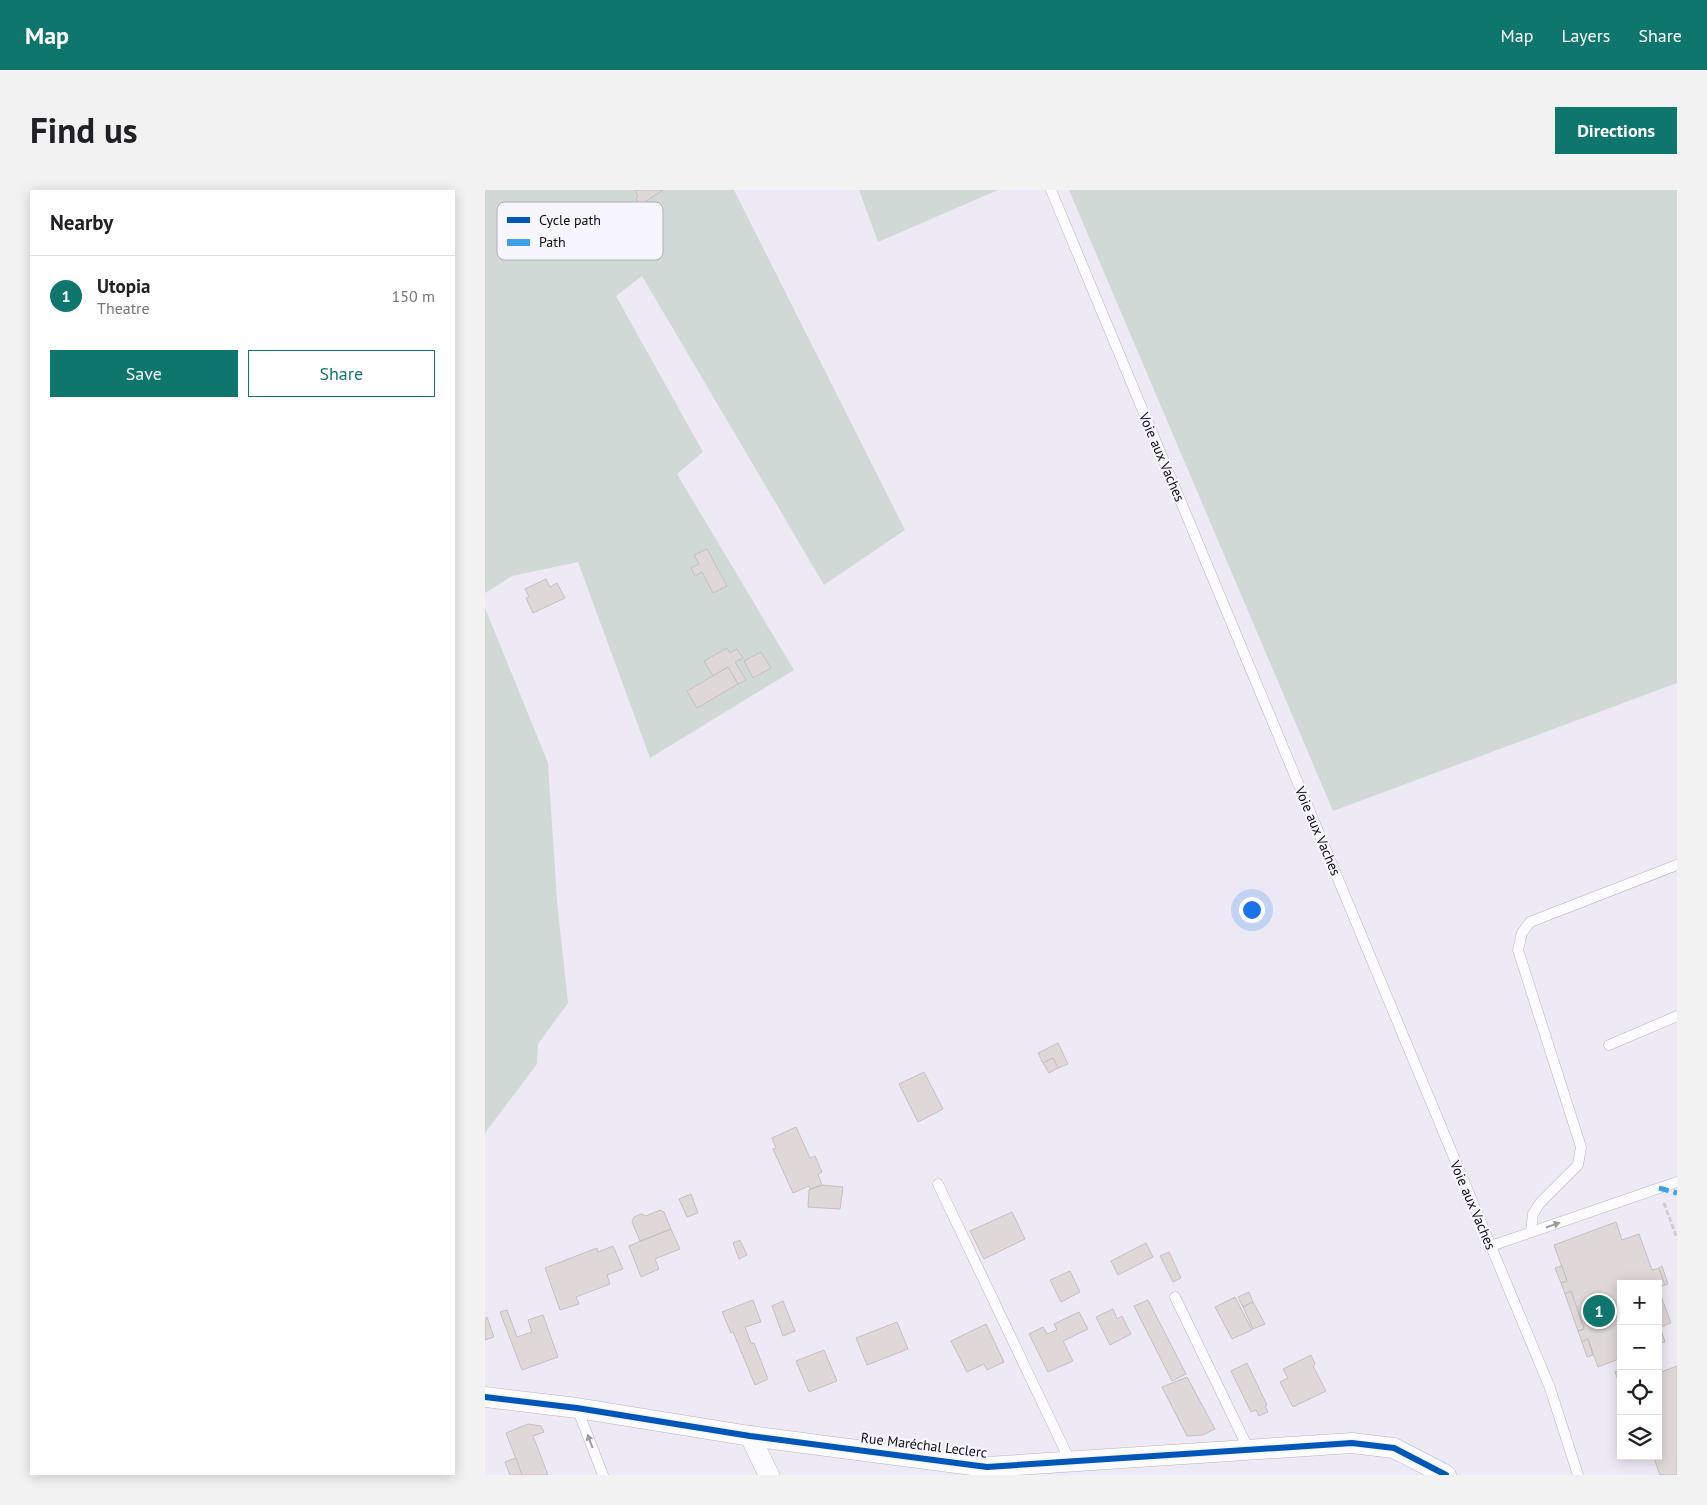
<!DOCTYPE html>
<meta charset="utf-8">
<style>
body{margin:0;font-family:"PT Sans",sans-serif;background:#f2f2f2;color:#202124}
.controls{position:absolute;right:15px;bottom:15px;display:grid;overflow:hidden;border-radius:0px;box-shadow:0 2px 12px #0003}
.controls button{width:45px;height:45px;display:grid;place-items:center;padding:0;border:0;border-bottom:1px solid #e0e0e0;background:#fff;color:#202124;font:25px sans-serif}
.you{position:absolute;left:766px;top:719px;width:18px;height:18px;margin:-12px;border:4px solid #fff;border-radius:50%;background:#1a73e8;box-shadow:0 0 0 8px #1a73e833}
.badge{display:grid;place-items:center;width:32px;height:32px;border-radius:50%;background:#0f766e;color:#fff;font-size:16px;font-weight:700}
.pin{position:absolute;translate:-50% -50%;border:2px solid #fff;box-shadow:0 1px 5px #0006}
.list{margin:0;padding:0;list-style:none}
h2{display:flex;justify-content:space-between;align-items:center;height:65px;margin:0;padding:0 20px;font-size:21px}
h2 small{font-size:16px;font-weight:400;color:#757577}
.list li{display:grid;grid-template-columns:32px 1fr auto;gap:15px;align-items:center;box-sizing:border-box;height:80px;padding:0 20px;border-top:1px solid #e0e0e0}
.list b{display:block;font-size:19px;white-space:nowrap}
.list p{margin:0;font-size:16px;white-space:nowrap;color:#757577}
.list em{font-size:16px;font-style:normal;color:#757577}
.actions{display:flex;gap:10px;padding:15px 20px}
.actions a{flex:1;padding:11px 0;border:1px solid #0f766e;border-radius:0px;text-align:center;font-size:18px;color:#0f766e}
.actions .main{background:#0f766e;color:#fff}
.icon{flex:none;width:28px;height:28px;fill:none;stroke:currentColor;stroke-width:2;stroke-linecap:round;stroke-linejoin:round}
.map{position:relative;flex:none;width:1192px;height:1285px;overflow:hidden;border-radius:0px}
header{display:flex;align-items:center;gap:30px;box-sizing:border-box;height:70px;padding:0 25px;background:#0f766e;color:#fff}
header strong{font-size:24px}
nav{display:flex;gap:28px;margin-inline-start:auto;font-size:18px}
.intro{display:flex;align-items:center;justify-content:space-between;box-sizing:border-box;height:120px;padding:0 30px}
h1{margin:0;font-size:35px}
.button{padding:12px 22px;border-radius:0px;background:#0f766e;color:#fff;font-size:18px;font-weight:700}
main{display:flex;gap:30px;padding:0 30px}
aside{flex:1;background:#fff;border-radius:0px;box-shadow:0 2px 12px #0003}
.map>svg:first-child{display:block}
.green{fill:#d0d9d5}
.building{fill:#e0d7d9;stroke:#c3bfc2}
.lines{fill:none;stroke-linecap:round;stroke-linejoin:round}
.service-casing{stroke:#b6b4bc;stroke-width:11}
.minor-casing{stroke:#b6b4bc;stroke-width:21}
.path{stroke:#ceccd0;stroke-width:3;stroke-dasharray:5 2.5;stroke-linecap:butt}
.service{stroke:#fcfcfe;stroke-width:10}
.minor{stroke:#fcfcfe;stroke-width:20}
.quiet{stroke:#3ca1ea;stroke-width:5;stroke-dasharray:10 5;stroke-linecap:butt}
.cycleway-casing{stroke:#f7f5fd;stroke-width:9}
.cycleway{stroke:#0057b8;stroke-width:6}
.oneway{fill:#9c9ca0}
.labels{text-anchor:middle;stroke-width:4.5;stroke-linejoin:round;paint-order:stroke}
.street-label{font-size:14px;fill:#0d0b12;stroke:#f7f5fd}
.key{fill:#f7f5fd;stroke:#b1afb6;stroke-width:1}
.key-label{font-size:14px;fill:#0d0b12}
</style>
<header>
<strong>Map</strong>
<nav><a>Map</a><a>Layers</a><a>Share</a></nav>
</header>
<div class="intro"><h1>Find us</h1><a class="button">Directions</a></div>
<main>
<aside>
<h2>Nearby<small></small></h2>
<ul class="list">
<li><span class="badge">1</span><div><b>Utopia</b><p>Theatre</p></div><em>150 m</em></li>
</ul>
<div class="actions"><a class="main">Save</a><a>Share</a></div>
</aside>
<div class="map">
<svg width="1192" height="1285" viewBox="0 0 1192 1285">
<rect width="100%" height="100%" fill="#edeaf5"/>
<!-- green -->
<g class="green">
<polygon points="0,0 249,0 420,340 339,395 157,86 131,106 218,262 192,284 309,480 165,568 93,372 27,386 0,403"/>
<polygon points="374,0 513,0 393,52"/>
<polygon points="584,0 1192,0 1192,493 848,621"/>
<polygon points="0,418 63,573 72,711 83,813 53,854 52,874 0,943"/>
</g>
<!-- building -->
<g class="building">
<polygon points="152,0 178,0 155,15 151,8 153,6 150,1"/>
<polygon points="222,359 242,396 228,403 217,382 210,386 206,378 214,374 209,365"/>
<polygon points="61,389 65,397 72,393 80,408 48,423 41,408 44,407 40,399"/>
<polygon points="242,458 245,463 252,459 258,468 250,472 261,490 253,494 243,477 228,486 219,471"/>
<polygon points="276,462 286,478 268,488 259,471"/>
<polygon points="243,477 253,494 212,518 202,501"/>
<polygon points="573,853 583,874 573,878 568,868 558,873 553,863"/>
<polygon points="568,868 573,878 564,883 558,873"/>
<polygon points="439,882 458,919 433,932 414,894"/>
<polygon points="311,937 325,968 330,966 337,982 333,984 337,995 325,999 324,996 308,1003 288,959 291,958 287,948"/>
<polygon points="337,995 358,997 355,1019 323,1017 324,1000"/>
<polygon points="206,1004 213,1023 202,1027 194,1009"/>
<polygon points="175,1020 179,1022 186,1039 155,1051 147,1032 149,1027 156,1024 161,1026"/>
<polygon points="527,1022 540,1049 499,1069 485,1041"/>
<polygon points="1131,1032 1137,1050 1154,1044 1167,1080 1174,1078 1180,1095 1173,1098 1173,1094 1136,1094 1136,1168 1113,1177 1103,1149 1097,1152 1093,1141 1099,1139 1086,1101 1080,1104 1076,1093 1082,1091 1069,1055"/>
<polygon points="186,1039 195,1059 170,1069 174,1079 156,1087 144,1056"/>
<polygon points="255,1050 262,1065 254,1069 248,1053"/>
<polygon points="661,1053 668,1067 633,1085 626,1071"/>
<polygon points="128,1056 138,1079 122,1085 125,1094 91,1107 94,1114 75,1120 60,1078 112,1058 113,1062"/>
<polygon points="684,1062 696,1088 688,1092 675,1066"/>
<polygon points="1077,1076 1082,1091 1076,1093 1070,1078"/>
<polygon points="1177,1076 1183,1094 1180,1095 1174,1078"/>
<polygon points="585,1081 595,1102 576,1112 565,1090"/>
<polygon points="1173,1098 1186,1133 1175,1137 1180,1152 1173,1154"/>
<polygon points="1086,1101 1099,1139 1093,1141 1080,1104"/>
<polygon points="764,1102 768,1112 758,1117 753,1107"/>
<polygon points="750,1107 767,1140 747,1149 730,1117"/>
<polygon points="268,1110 276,1132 260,1137 266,1153 269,1153 283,1189 270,1195 248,1142 246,1143 237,1122"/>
<polygon points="663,1110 701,1184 687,1191 649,1116"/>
<polygon points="298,1111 310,1141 298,1146 287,1116"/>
<polygon points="768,1112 780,1134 768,1139 758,1117"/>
<polygon points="628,1119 632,1129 637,1126 646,1144 625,1155 611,1127"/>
<polygon points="22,1120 32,1147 47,1142 43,1130 58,1125 73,1167 37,1180 15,1122"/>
<polygon points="594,1122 603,1139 578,1151 588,1171 563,1182 544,1144 558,1137 562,1144 572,1140 569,1134"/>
<polygon points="2,1127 9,1147 0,1150 0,1128"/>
<polygon points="412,1132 423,1159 382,1175 371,1148"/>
<polygon points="501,1134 519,1172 502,1180 499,1174 482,1182 466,1151"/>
<polygon points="1103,1149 1108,1165 1102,1167 1097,1152"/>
<polygon points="339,1160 352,1191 324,1202 311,1171"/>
<polygon points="826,1165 830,1174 828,1176 841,1201 808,1217 795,1192 803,1188 798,1179"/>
<polygon points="762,1173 782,1215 780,1216 783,1222 774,1226 771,1220 766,1222 746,1181"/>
<polygon points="1192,1176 1192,1285 1175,1285 1168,1266 1173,1266 1173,1183"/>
<polygon points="1136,1180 1136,1197 1130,1182"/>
<polygon points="702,1187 730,1239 718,1245 702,1246 677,1197"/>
<polygon points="43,1234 56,1236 59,1242 48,1246 63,1285 37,1285 21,1243"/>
<polygon points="31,1268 37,1285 25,1285 20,1272"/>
</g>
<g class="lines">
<!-- service casing -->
<g class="service-casing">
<g id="service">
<polyline points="566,0 1065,1198 1093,1285"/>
<polyline points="1124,855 1192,826"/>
<polyline points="453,994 585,1271"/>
<polyline points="1046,1042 1048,1024 1055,1013 1093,975 1096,957 1033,760 1037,743 1045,732 1192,675"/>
<polyline points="1006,1056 1192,992"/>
<polyline points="690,1107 764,1260"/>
<polyline points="92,1218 118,1285"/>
</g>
</g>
<!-- minor casing -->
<g class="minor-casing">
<g id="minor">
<polyline points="0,1207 92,1218 265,1246 502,1277 867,1253 909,1258 961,1285"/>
<polyline points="265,1246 284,1285"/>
</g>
</g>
<!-- path -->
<polyline class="path" points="1179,1013 1192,1048"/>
<!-- service -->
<use href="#service" class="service"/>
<!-- minor -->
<use href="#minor" class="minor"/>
<!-- quiet -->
<polyline class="quiet" points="1174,998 1192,1003"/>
<!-- cycleway casing -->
<g class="cycleway-casing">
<polyline id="cycleway" points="0,1207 92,1218 265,1246 502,1277 867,1253 909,1258 961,1285"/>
</g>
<!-- cycleway -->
<use href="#cycleway" class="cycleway"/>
</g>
<!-- one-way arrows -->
<defs><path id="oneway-solid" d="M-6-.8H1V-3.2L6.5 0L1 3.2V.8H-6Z" transform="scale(1.25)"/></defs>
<g class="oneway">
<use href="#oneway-solid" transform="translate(1068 1035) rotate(-19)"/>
<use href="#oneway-solid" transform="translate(105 1251) rotate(-111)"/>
</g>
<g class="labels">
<!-- street labels -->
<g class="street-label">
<text transform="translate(677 267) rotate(67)" y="5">Voie aux Vaches</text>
<text transform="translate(833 641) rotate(67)" y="5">Voie aux Vaches</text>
<text transform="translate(988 1015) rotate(67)" y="5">Voie aux Vaches</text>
<text transform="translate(439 1255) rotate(7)" y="5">Rue Maréchal Leclerc</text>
</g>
</g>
<!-- legend -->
<rect x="12" y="12" width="166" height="58" rx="8" class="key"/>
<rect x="22" y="27" width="23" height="6" fill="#0057b8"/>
<rect x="22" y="49" width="23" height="7" fill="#3ca1ea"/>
<g class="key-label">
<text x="54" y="35">Cycle path</text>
<text x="54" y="57">Path</text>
</g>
</svg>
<div class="controls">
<button>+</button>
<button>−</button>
<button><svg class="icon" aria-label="locate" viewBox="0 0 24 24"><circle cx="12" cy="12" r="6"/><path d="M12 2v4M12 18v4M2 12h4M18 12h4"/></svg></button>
<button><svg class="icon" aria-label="layers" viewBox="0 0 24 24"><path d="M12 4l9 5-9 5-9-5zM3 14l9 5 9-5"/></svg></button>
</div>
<div class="you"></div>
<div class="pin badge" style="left:1114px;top:1121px">1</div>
</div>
</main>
